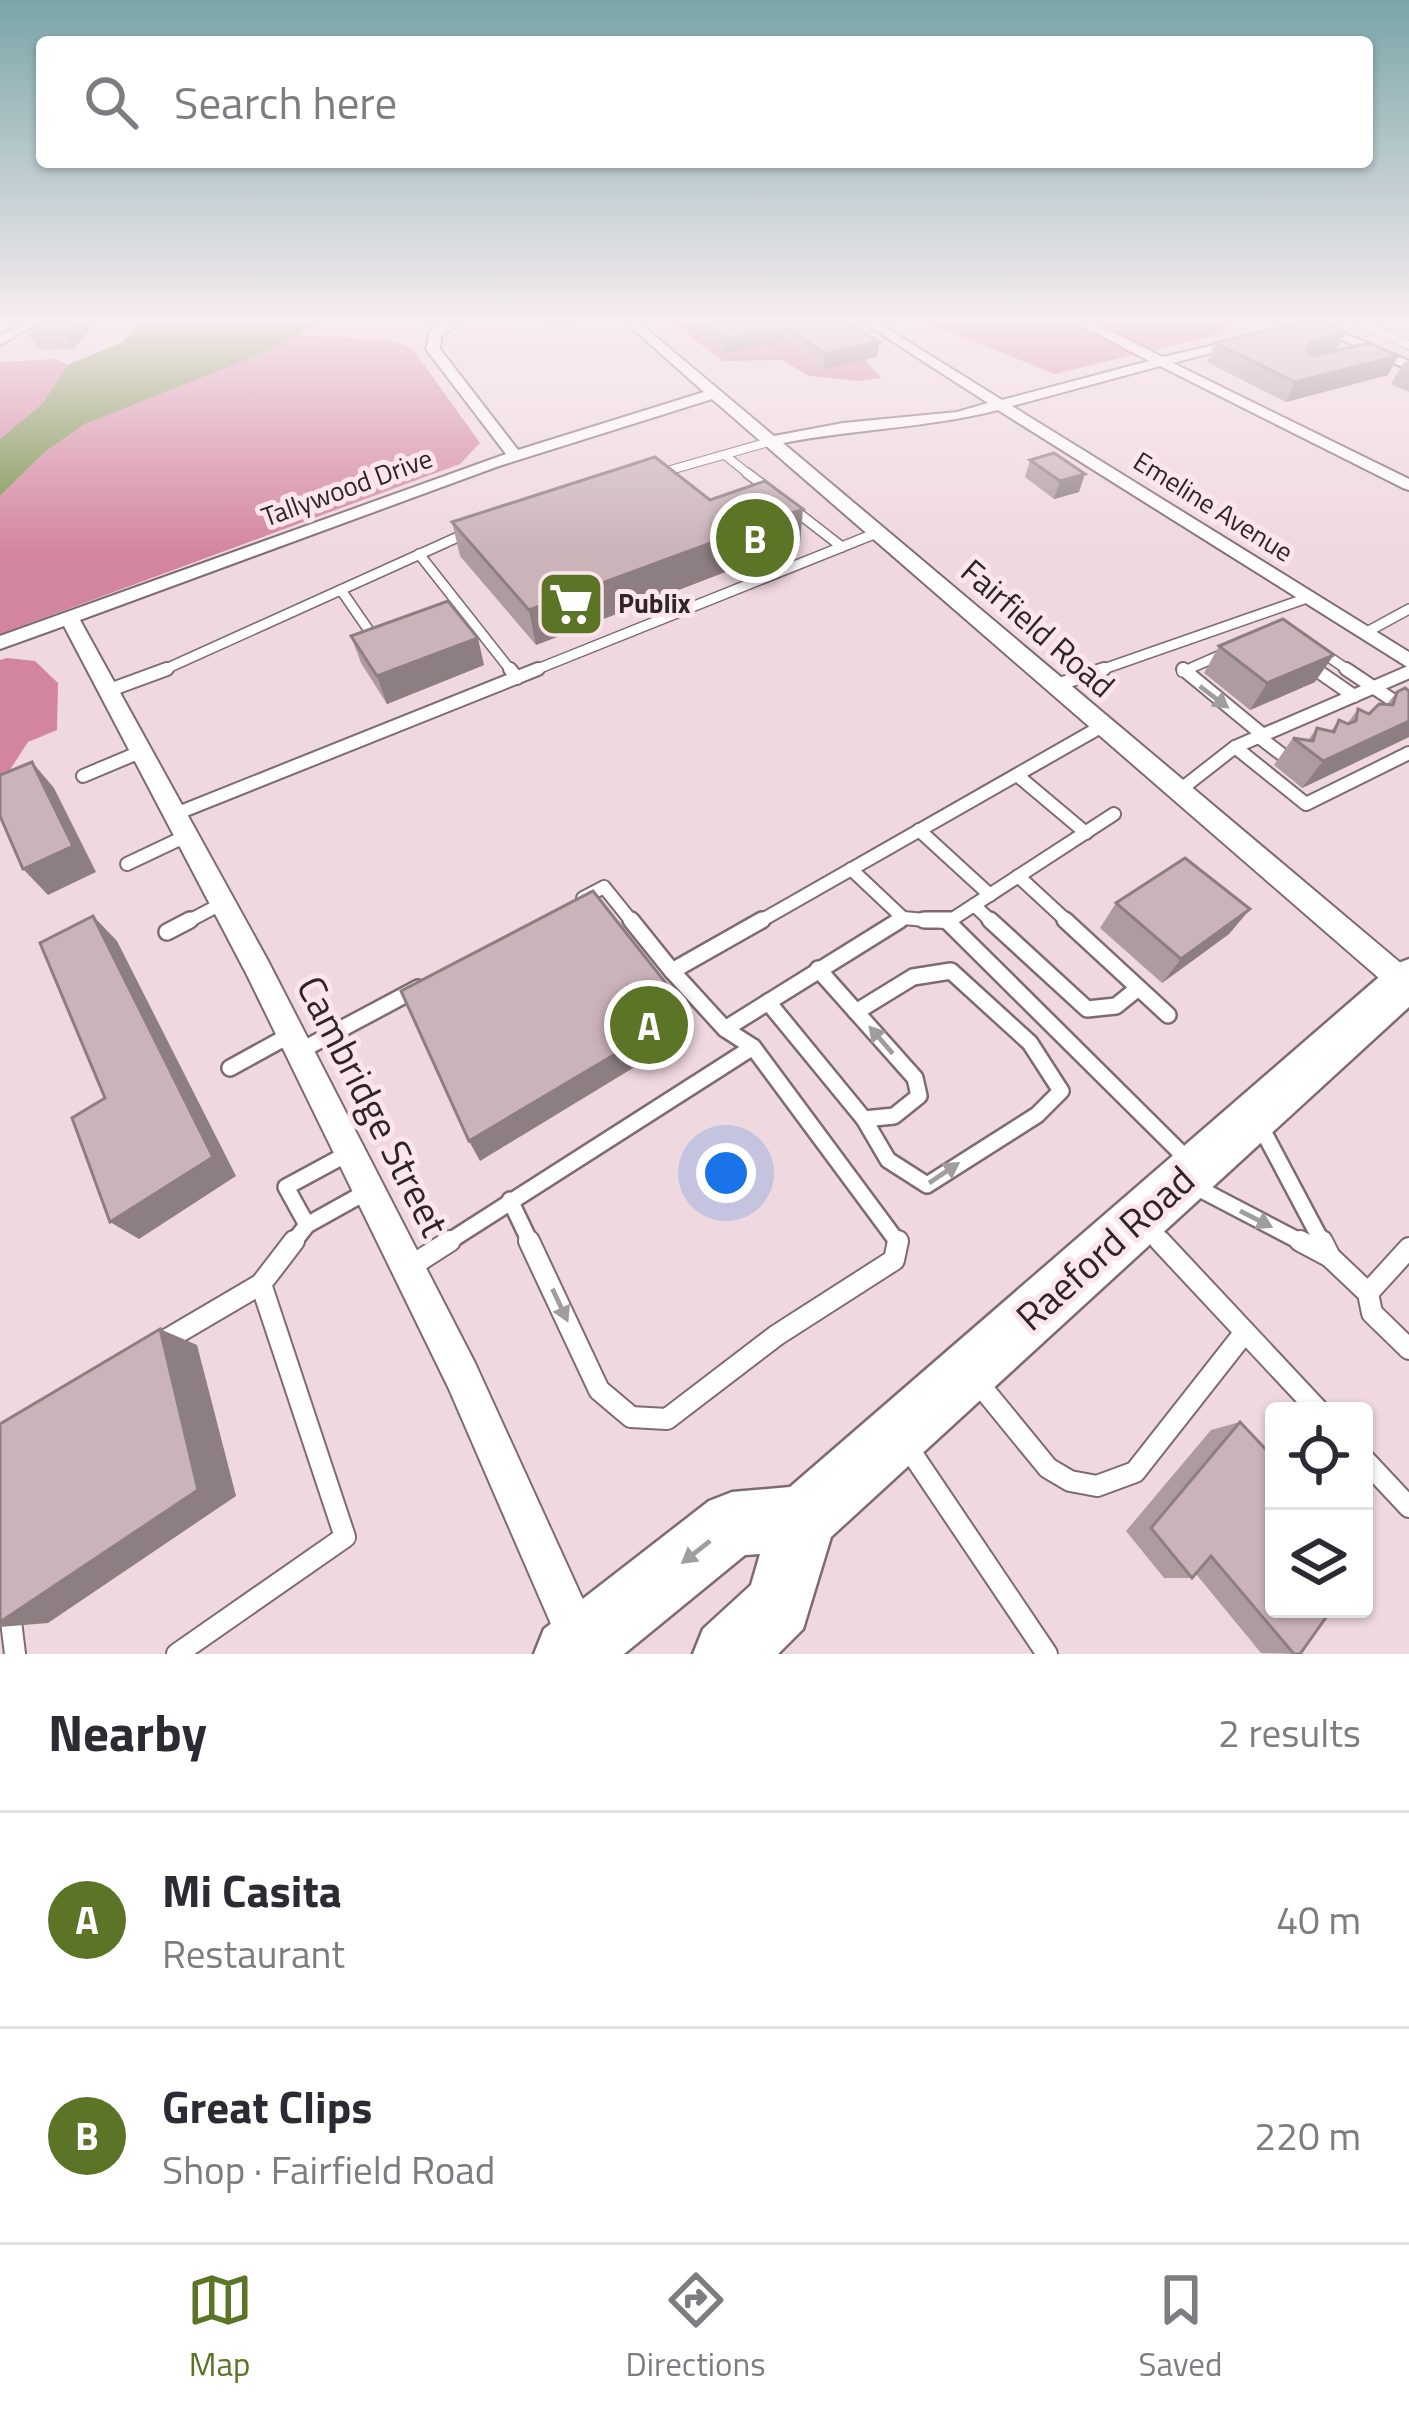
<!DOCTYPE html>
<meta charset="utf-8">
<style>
body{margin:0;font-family:"Titillium Web",sans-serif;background:#f7f7f7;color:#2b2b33}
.controls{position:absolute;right:36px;bottom:36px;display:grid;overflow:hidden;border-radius:12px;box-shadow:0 3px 9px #0004}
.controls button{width:108px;height:108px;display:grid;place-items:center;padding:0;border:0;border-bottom:3px solid #e1e1e2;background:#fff;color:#2b2b33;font:60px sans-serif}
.you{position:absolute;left:726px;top:1173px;width:42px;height:42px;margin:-30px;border:9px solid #fff;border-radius:50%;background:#1a73e8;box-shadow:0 0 0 18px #1a73e833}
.badge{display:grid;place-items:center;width:78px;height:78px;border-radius:50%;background:#5b7426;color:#fff;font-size:39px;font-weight:700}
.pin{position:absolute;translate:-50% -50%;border:6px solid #fff;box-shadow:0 3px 12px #0006}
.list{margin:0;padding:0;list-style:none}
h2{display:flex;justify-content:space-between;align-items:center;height:156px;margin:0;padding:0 48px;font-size:51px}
h2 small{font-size:39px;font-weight:400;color:#7c7c81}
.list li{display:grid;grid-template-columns:78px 1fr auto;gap:36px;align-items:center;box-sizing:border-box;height:216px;padding:0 48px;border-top:3px solid #e1e1e2}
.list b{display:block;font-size:45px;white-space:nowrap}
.list p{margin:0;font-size:39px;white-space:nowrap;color:#7c7c81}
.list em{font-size:39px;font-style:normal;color:#7c7c81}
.icon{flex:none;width:66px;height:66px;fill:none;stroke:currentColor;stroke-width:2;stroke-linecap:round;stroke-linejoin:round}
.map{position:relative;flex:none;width:1409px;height:1654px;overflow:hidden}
.search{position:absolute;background:#fff;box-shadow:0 3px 9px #0004;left:36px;right:36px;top:36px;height:132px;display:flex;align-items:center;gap:30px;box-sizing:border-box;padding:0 42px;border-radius:12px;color:#7c7c81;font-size:45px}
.sheet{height:588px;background:#fff}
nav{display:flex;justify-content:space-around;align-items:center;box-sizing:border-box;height:168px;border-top:3px solid #e1e1e2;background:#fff;font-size:33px;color:#7c7c81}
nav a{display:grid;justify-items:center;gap:6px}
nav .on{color:#5b7426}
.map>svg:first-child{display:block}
.forest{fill:#d3859f}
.water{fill:#768f49}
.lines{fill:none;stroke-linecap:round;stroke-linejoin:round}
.lane-far4-casing{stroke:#7e6b71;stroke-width:10}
.lane-far3-casing{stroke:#7e6b71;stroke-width:12}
.lane-far2-casing{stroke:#7e6b71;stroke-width:16}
.lane-far1-casing{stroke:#7e6b71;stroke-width:20}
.lane-casing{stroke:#7e6b71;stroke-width:24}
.street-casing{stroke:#7e6b71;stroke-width:4}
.primary-casing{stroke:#7e6b71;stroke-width:5}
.lane-far4{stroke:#fff;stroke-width:8}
.lane-far3{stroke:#fff;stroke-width:9}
.lane-far2{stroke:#fff;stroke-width:12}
.lane-far1{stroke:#fff;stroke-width:15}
.lane{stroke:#fff;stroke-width:20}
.street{fill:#fff;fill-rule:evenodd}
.primary{fill:#fff;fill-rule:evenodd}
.wall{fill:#ae9ba0}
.shaded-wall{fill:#8d7e82}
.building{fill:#cab4ba;stroke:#8d7e82;stroke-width:3}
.oneway{fill:#a09d9e}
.labels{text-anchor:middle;stroke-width:10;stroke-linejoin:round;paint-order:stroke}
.far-street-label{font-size:27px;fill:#2d2528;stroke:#fce5ec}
.far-poi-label{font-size:27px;font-weight:bold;fill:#2d2528;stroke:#fce5ec;text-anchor:start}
.street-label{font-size:33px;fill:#2d2528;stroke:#fce5ec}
.near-street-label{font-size:39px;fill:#2d2528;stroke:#fce5ec}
</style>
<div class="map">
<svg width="1409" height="1654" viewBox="0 0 1409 1654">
<rect width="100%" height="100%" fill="#efd8df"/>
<!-- forest -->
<g class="forest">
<polygon points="671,321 831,321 881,378 858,381 809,376 782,360 722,361"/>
<polygon points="922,321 1235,321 1216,335 1055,374"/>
<polygon points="297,335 389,340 412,348 480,443 460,464 0,634 0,496 45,452 85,424"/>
<polygon points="57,359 68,365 42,404 0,439 0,362"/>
<polygon points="7,658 35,661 58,683 57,730 28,742 0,785 0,660"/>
</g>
<!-- water -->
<polygon class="water" points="143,321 322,321 270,350 85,424 45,452 0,496 0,439 42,404 68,365 123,342"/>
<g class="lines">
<!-- lane-far4 casing -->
<g class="lane-far4-casing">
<g id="lane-far4">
<polyline points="1356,321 1409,345"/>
<polyline points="726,456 751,476"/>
<polyline points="660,473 772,441"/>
</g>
</g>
<!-- lane-far3 casing -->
<g class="lane-far3-casing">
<g id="lane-far3">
<polyline points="747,473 772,492"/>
<polyline points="793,509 842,547"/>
<polyline points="419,554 512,672"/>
<polyline points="341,590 372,635 378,633"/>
<polyline points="1365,633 1409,609"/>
<polyline points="1320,651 1351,672"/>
<polyline points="1311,666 1319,672"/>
<polyline points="159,672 469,532"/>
<polyline points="530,672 879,532"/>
<polyline points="1095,672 1307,598"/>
<polyline points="1182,672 1225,653"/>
</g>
</g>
<!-- lane-far2 casing -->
<g class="lane-far2-casing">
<g id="lane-far2">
<polyline points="510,669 517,678"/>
<polyline points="1183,669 1263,735"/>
<polyline points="1315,669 1354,696"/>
<polyline points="1346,669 1409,711"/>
<polyline points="1057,685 1104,669"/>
<polyline points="107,691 167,669"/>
<polyline points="1259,737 1288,759"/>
<polyline points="1235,747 1306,804 1409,753"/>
<polyline points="1017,775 1086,833"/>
<polyline points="83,776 140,752"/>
<polyline points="1180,790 1235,747 1409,672"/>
<polyline points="173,815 538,669"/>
<polyline points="919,830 990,895"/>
<polyline points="127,864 184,837"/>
<polyline points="851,869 903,918"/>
<polyline points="1018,876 1069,923"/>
<polyline points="583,898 604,887 633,923"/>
<polyline points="974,905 993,923"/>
<polyline points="185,923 221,904"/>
<polyline points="757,923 1104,725"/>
<polyline points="895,923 903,918 948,922 1114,814"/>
</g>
</g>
<!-- lane-far1 casing -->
<g class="lane-far1-casing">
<g id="lane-far1">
<polyline points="631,920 672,971"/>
<polyline points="924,920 951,920"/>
<polyline points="990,920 1087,1009 1116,1006 1137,989"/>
<polyline points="1065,920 1168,1015"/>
<polyline points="948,922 1190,1162"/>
<polyline points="167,932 190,920"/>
<polyline points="768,1002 864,1119 894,1116 919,1096 915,1078 818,969"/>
<polyline points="856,1012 913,977 951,971 1030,1043 1061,1091 1037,1115 927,1185 888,1160 864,1119"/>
<polyline points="725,1029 672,971 762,920"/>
<polyline points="753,1047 899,1244"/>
<polyline points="298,1052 418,988"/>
<polyline points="230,1068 290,1035"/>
<polyline points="1261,1127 1323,1244"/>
<polyline points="1194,1186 1305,1244"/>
<polyline points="510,1200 531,1244"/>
<polyline points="307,1225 286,1187 347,1154"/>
<polyline points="1148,1228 1163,1244"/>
<polyline points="292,1244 307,1225 368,1191"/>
<polyline points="445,1244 753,1047 725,1029 900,920"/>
</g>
</g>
<!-- lane casing -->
<g class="lane-casing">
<g id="lane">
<polyline points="529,1241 599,1390 631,1417 667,1419 777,1335 894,1260 898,1241"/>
<polyline points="1160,1241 1319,1411"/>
<polyline points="1300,1241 1330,1257"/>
<polyline points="1322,1241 1330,1257 1368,1293 1372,1313 1409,1349"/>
<polyline points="408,1268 450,1241"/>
<polyline points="1368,1293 1409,1248"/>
<polyline points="164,1341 261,1284"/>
<polyline points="980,1385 1048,1468 1070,1481 1097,1486 1135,1472 1245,1332"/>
<polyline points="907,1446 1047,1654"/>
<polyline points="1364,1459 1409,1507"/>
<polyline points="10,1613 15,1654"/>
<polyline points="177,1654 345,1537 261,1284 294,1241"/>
</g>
</g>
<!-- street casing -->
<g class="street-casing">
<g id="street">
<polygon points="26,321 41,321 0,345 0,336"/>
<path d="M447 321H462L441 336 440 349 518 450 704 392 624 321H637L774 436 843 423 957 412 988 403 861 321H875L1002 400 1149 361 1073 321H1089L1163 357 1245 338V344L1173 363 1409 479V490L1403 488 1160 366 1012 406 1409 652V668L998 410C928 428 854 429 783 443L1409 970V994L1405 995 1395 992 712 399 499 466 80 620 267 959 475 1363 595 1626 601 1641 596 1654H564L449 1389 247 975 64 626 0 649V636L506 454 426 349 430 331Z"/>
<polygon points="1300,321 1316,321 1409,361 1409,370"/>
</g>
</g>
<!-- primary casing -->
<g class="primary-casing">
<polygon id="primary" points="1409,959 1409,1007 831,1537 803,1629 778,1654 693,1654 703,1629 751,1585 760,1554 745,1555 624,1654 534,1654 544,1629 709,1501 732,1492 790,1487 1393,965"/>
</g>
<!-- lane-far4 -->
<use href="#lane-far4" class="lane-far4"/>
<!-- lane-far3 -->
<use href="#lane-far3" class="lane-far3"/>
<!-- lane-far2 -->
<use href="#lane-far2" class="lane-far2"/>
<!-- lane-far1 -->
<use href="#lane-far1" class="lane-far1"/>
<!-- lane -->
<use href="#lane" class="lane"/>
<!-- street -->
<use href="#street" class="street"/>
<!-- primary -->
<use href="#primary" class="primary"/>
</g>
<!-- wall -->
<g class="wall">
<polygon points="45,321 98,321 73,349 39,350 30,335"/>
<polygon points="702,321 846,321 877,357 824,369 785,341 725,353 702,333"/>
<polygon points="1345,333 1336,351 1398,356 1388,375 1286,402 1207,362 1215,343"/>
<polygon points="1409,361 1409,392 1391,384 1403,363"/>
<polygon points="1030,460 1079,492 1054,499 1025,477"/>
<polygon points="710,500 800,543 536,645 460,556 452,522"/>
<polygon points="351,636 484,665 387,704 361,663"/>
<polygon points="1219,646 1315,682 1250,710 1204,673"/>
<polygon points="1409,691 1409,737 1302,788 1274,765 1293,738 1308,740 1317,728 1331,731 1339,720 1347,724 1358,709 1369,714 1387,704 1397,692"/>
<polygon points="1116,903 1250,909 1229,934 1162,983 1100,928"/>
<polygon points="1240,1422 1300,1654 1261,1653 1196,1574 1192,1578 1164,1578 1126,1531 1211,1430"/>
</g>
<!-- shaded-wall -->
<g class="shaded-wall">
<polygon points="76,321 98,321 73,349 65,333"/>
<polygon points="549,321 579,321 579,323 550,328"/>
<polygon points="786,327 785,341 725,353 725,339"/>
<polygon points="1345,333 1336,351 1301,360 1310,342"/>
<polygon points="879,342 877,357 824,369 826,354"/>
<polygon points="1398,356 1388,375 1286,402 1295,382"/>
<polygon points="1085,474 1079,492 1054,499 1060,481"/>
<polygon points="803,509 800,543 536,645 529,610"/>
<polygon points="478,638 484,665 387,704 377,676"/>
<polygon points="1334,655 1315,682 1250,710 1267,683"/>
<polygon points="1409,721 1409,737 1302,788 1323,761"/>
<polygon points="32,762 54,788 96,872 48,895 23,869"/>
<polygon points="1250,909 1229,934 1162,983 1181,959"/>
<polygon points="93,916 117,941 236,1176 139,1239 110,1222 213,1157"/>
<polygon points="688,1011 689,1034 480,1161 469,1141"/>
<polygon points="160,1329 197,1345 236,1496 48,1623 0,1627 0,1622"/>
</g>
<!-- building -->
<g class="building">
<polygon points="45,321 76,321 65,333 30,335"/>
<polygon points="705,321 846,321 879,342 826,354 786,327 725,339"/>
<polygon points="1309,321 1318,321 1345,333 1310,342 1307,349 1312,356 1370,343 1398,356 1295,382 1215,343"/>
<polygon points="1054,453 1085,474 1060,481 1030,460"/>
<polygon points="655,457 710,500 765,481 803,509 529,610 452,522"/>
<polygon points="448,601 478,638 377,676 351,636"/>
<polygon points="1283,619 1334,655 1267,683 1219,646"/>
<polygon points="1405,688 1409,691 1409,721 1323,761 1293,738 1313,741 1317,728 1334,732 1339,720 1348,724 1356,721 1358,709 1369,714 1379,704 1393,705 1397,692"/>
<polygon points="32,762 73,846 23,869 0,816 0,775"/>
<polygon points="1185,858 1250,909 1181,959 1116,903"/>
<polygon points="593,891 688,1011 469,1141 401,991"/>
<polygon points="93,916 213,1157 110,1222 72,1118 105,1098 40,943"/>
<polygon points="160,1329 198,1490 0,1622 0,1424"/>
<polygon points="1240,1422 1274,1458 1274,1609 1332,1609 1300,1654 1294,1654 1211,1556 1192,1578 1151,1528"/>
</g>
<!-- one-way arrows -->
<defs><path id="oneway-solid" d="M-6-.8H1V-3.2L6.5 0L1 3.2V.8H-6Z" transform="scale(3)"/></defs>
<g class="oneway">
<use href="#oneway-solid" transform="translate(1214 697) rotate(37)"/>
<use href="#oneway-solid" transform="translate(881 1040) rotate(-131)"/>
<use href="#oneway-solid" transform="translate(944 1173) rotate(-34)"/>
<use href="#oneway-solid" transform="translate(1256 1219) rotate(27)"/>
<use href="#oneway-solid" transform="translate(560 1305) rotate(65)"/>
<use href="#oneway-solid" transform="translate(696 1552) rotate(142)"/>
</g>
<!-- sky -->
<linearGradient id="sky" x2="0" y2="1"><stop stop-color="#7aa5a8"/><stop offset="0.58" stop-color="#f8edf1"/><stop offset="1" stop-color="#f8edf1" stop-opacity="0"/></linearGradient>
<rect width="1409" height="552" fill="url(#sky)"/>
<!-- icons -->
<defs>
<g id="supermarket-square" transform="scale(3.45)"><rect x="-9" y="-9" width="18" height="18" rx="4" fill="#5b7426" stroke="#fce5ec"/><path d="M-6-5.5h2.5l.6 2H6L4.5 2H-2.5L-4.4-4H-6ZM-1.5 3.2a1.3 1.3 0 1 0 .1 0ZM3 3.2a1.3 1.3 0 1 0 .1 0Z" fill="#fff"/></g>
</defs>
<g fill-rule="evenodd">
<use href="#supermarket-square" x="571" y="604"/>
</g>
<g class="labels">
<!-- far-street labels -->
<g class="far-street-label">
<text transform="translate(347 488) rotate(-20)" y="9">Tallywood Drive</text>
<text transform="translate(1213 507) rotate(32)" y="9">Emeline Avenue</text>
</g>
<!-- far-poi labels -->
<g class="far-poi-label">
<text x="618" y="613">Publix</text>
</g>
<!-- street labels -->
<g class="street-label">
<text transform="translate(1038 628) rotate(41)" y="12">Fairfield Road</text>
</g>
<!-- near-street labels -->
<g class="near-street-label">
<text transform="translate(373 1106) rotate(63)" y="14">Cambridge Street</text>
<text transform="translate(1105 1248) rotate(-42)" y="14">Raeford Road</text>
</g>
</g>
</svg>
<div class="controls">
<button><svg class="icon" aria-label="locate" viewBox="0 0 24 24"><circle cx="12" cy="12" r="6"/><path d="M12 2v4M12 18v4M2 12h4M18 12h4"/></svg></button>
<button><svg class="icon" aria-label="layers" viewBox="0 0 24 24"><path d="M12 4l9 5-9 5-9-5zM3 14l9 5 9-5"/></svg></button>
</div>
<div class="you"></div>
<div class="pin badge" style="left:649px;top:1025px">A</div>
<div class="pin badge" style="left:755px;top:538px">B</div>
<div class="search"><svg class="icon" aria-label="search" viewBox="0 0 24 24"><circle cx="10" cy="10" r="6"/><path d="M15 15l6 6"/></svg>Search here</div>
</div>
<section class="sheet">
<h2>Nearby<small>2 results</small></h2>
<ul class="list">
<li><span class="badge">A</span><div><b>Mi Casita</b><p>Restaurant</p></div><em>40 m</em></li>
<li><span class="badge">B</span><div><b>Great Clips</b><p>Shop · Fairfield Road</p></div><em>220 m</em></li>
</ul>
</section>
<nav>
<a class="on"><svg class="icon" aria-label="map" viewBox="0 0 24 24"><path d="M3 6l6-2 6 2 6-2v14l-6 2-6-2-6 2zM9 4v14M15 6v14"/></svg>Map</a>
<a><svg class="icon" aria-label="directions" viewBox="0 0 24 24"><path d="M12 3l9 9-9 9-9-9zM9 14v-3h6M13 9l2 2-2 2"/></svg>Directions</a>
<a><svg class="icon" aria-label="saved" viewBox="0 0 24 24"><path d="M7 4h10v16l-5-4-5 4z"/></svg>Saved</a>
</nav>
